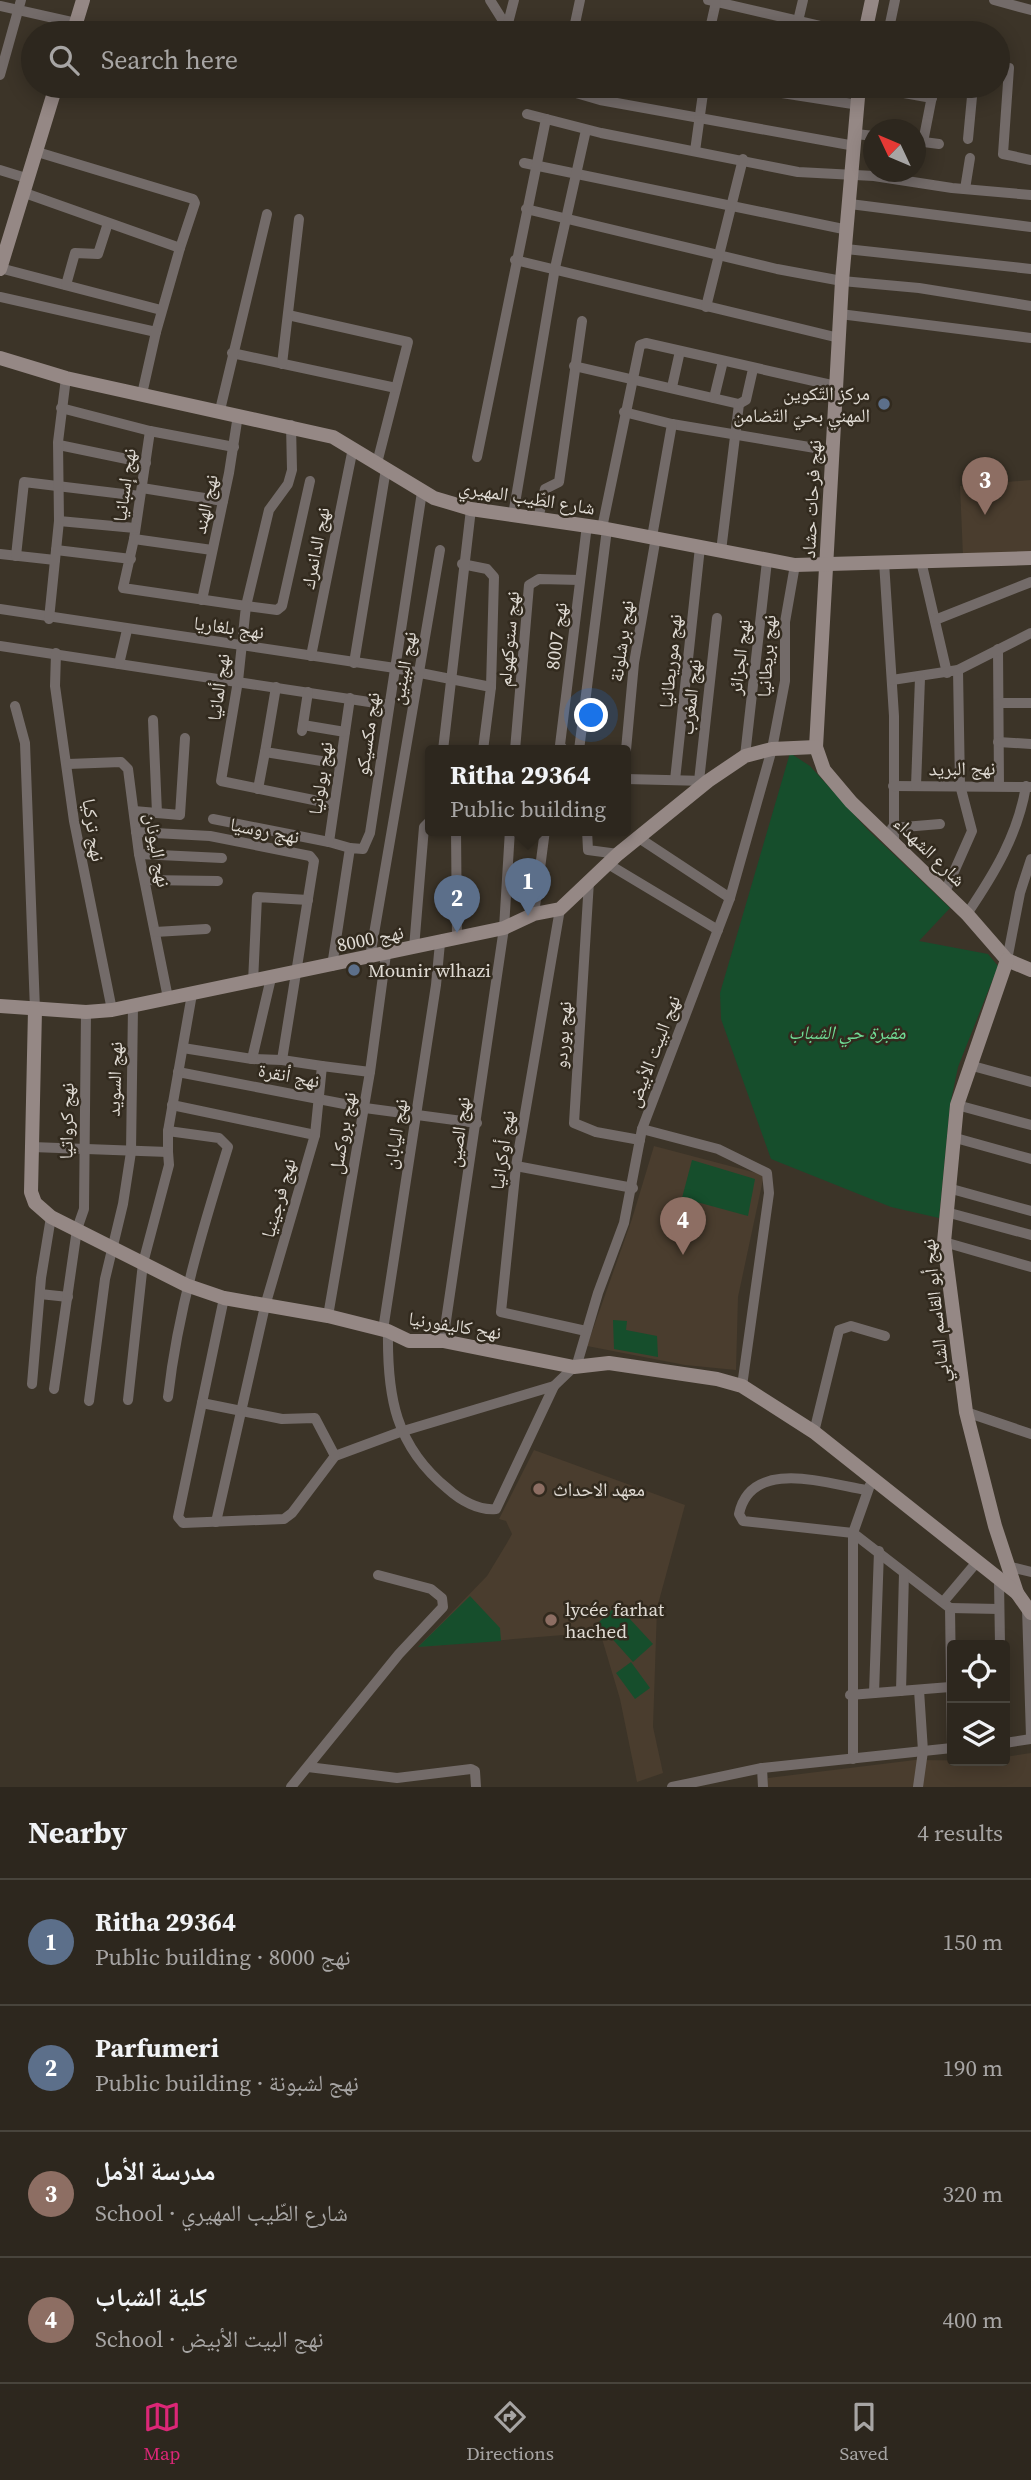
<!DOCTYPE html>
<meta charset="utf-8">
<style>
body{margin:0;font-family:"Source Serif 4","Noto Naskh Arabic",serif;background:#352f27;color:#f1f3f6}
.controls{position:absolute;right:21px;bottom:21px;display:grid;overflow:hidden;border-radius:7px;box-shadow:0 4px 18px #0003}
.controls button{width:63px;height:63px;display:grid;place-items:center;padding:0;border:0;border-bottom:2px solid #48443c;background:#2d271e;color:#f1f3f6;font:35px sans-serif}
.compass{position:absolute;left:863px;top:119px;width:63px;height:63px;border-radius:50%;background:#2d271e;box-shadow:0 4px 18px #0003;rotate:314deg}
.you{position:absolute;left:592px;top:716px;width:24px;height:24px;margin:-18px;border:5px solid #fff;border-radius:50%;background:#1a73e8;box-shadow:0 0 0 10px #1a73e833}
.badge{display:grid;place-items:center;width:46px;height:46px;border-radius:50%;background:#db2777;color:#fff;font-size:23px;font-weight:700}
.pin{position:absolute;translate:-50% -58px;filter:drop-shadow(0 2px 4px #0008)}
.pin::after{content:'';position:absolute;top:37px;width:24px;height:21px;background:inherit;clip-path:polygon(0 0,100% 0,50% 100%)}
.popup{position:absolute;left:425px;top:745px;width:206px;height:91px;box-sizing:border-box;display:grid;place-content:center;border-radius:7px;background:#2d271e;filter:drop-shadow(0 2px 5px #0005);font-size:23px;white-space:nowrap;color:#a7a5a4}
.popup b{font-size:26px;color:#f1f3f6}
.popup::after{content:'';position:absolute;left:50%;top:100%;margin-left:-14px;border:14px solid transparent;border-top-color:#2d271e}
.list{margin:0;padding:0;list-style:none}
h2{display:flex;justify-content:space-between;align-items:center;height:91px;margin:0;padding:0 28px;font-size:30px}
h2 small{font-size:23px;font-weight:400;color:#a7a5a4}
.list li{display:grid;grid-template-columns:46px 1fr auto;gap:21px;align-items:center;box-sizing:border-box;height:126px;padding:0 28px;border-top:2px solid #48443c}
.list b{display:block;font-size:26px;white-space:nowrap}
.list p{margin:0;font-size:23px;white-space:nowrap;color:#a7a5a4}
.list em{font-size:23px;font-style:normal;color:#a7a5a4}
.icon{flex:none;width:38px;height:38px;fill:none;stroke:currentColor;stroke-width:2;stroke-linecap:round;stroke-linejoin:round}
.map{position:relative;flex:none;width:1031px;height:1787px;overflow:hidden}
.search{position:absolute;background:#2d271e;box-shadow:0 4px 18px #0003;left:21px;right:21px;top:21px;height:77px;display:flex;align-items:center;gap:18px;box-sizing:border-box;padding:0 24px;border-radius:38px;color:#a7a5a4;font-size:26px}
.sheet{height:595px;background:#2d271e}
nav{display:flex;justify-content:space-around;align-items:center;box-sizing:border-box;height:98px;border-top:2px solid #48443c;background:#2d271e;font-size:19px;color:#a7a5a4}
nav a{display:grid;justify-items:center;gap:4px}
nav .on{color:#db2777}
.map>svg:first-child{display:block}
.education{fill:#4a3d2e}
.green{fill:#164e2c}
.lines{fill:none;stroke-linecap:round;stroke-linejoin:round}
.street{stroke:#736b69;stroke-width:10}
.secondary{stroke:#958885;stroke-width:14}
.service-dot{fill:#5c6f8a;stroke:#322a1e;stroke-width:2.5}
.education-dot{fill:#8d6e63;stroke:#322a1e;stroke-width:2.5}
.labels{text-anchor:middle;stroke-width:5;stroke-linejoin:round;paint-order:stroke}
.poi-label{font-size:19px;fill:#e0dbd4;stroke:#322a1e;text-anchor:start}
.street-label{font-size:19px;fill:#e0dbd4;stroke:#322a1e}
.park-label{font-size:19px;font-style:italic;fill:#70dc95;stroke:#322a1e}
</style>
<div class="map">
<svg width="1031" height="1787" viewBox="0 0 1031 1787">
<rect width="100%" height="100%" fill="#3c3428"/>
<!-- education -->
<g class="education">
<polygon points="1031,480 1031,554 963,556 960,486"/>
<polygon points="654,1146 764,1175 738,1297 736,1370 685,1365 587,1346 632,1219"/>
<polygon points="534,1450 685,1505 657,1608 653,1727 663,1773 637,1782 620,1699 600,1632 418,1647 487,1576 507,1543 512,1534 506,1521 499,1519"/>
<polygon points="1031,1753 1031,1787 768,1787 768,1778 915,1760 1005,1761 1005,1757"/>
</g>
<!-- green -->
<g class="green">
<polygon points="790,753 810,766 867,829 950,908 919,941 988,954 998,966 958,1067 950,1105 939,1218 891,1207 771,1159 721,1019 720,993"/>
<polygon points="692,1160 755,1179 748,1216 682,1198"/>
<polygon points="613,1320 627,1321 626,1330 657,1336 658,1357 614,1349"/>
<polygon points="470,1596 500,1628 501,1641 418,1647"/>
<polygon points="617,1605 653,1644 633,1662 598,1623"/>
<polygon points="631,1662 650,1688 635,1699 616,1673"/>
</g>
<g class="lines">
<!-- street -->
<g class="street">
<polyline points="490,0 507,27 516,33"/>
<polyline points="708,0 851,33"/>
<polyline points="994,0 1031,10"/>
<polyline points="0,6 76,23"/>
<polyline points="798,21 803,0"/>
<polyline points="507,27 514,0"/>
<polyline points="573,33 580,0"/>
<polyline points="709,33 716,2"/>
<polyline points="888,33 895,0"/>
<polyline points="998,66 1009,68 1003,154 1031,160"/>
<polyline points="0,75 21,0"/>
<polyline points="552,86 600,100 855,146"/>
<polyline points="736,86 859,105"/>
<polyline points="865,86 932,98"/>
<polyline points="527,114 601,133 798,172 874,176 952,188 1031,195"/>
<polyline points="856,134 874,136"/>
<polyline points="968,139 973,86"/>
<polyline points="916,141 939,144"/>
<polyline points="923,142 934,86"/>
<polyline points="34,151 193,199 195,203 180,248"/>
<polyline points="695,151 704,86"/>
<polyline points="524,163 848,230"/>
<polyline points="0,170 26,178"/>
<polyline points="965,189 970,158"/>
<polyline points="850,204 1031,227"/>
<polyline points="526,209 777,269 842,281 919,288 1031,306"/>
<polyline points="846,249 1031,269"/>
<polyline points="515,260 839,338"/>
<polyline points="0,268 161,310"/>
<polyline points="66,285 75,253 98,254 108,223"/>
<polyline points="0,297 156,332 180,248 22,192"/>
<polyline points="706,307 743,159"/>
<polyline points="840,314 1031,338"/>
<polyline points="288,315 408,342 377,463"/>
<polyline points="232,353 396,388"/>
<polyline points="282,364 299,219"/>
<polyline points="574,366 739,404 721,551"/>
<polyline points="672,387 680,351"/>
<polyline points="142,394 156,332"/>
<polyline points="714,398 723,361"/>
<polyline points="739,404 746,400 753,369"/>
<polyline points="61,408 150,431"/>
<polyline points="220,410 267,214"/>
<polyline points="624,412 672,424 833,451"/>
<polyline points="291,425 292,470 288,484 269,510 246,606 277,610 282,606 310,481"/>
<polyline points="59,445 146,463"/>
<polyline points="234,447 150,431 134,539 123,588 246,606 238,681 221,781 333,804"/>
<polyline points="477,457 546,119"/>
<polyline points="142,488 223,501"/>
<polyline points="513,515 555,268 586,130"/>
<polyline points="538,519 545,489 559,482 582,321"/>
<polyline points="59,521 135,528"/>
<polyline points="602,528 640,345 646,343 836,386"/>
<polyline points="652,537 672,424"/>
<polyline points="134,539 212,550"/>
<polyline points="56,550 131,559"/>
<polyline points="0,554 55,560"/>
<polyline points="16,556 24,482 140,496"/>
<polyline points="921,561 947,673"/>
<polyline points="884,562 894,716 894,844"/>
<polyline points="462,564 487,569 494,577 491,687"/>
<polyline points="202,600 229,473 238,415"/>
<polyline points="0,609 395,668 491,687 483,750"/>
<polyline points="49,619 59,521 58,442 66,378"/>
<polyline points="935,620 1031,582"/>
<polyline points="0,646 389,705"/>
<polyline points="998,649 999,785"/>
<polyline points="56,653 55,686 74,821 112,1010"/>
<polyline points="311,656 353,448"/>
<polyline points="354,663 386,469"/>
<polyline points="119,664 127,630"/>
<polyline points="892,680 958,670 1031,633"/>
<polyline points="276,687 265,752 340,764"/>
<polyline points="350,698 329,842 350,848"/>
<polyline points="999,703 1031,703"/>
<polyline points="15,706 25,743 35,1010"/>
<polyline points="153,720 157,813"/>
<polyline points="303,725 345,732"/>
<polyline points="302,731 308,692"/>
<polyline points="998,742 1031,744"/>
<polyline points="443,750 471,509"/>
<polyline points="515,750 529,585 539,579 580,580"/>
<polyline points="564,750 560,745 587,525"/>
<polyline points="579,750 607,529"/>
<polyline points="626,750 634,663 656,537"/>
<polyline points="745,756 767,561"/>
<polyline points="68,764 121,762 128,769 139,854 168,998"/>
<polyline points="626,779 705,781"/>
<polyline points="675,780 700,547"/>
<polyline points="699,781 717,618"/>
<polyline points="893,786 1031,787"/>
<polyline points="916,786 920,678"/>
<polyline points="258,789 265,752"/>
<polyline points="134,811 180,815 185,738"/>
<polyline points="213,819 329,842"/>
<polyline points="892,828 940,824"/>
<polyline points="456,830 457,938"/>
<polyline points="587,830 588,850 618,854"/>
<polyline points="136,832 210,836 310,856 314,861 282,1060 252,1059 183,1048"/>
<polyline points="639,838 730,898"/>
<polyline points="139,854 222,858"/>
<polyline points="608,864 718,930"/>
<polyline points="145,880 218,881"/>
<polyline points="589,881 574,1123 596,1132 640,1140"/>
<polyline points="945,892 972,831 960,785 958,670"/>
<polyline points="560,909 516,1166 501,1312 586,1331"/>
<polyline points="534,914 545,830"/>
<path d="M967 914C994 874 1018 835 1026 786"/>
<polyline points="155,932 206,929"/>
<polyline points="414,948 424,827 430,821"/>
<polyline points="370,957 440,550"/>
<polyline points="1007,960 1020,893 1031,859"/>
<polyline points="332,966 350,848 363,849 370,833 422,492"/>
<polyline points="253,982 257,897 308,900"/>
<polyline points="252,1059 271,978"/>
<polyline points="282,1060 322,1066"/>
<polyline points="969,1065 1031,1082"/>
<polyline points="178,1072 365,1108 477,1123"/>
<polyline points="172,1105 315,1135"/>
<polyline points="957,1105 1031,1125"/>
<polyline points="642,1129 718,1149 767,1173 769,1193 742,1386"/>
<path d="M168 1131 219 1138 228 1147C202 1231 178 1309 168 1397"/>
<polyline points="952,1137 1031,1159"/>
<polyline points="32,1147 168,1152 168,1131 192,994"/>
<polyline points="516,1166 633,1188"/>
<polyline points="948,1188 1031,1211"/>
<polyline points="946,1212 1031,1235"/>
<polyline points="944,1242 1031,1267"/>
<polyline points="40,1294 68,1297"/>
<polyline points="224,1298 178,1517 183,1523 284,1519 292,1513 335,1456 400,1432 554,1386"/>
<polyline points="328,1316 370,1072 386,954"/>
<polyline points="383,1330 436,985 440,943"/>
<path d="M388 1331C387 1396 395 1446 448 1489 460 1500 479 1511 496 1509L554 1386 577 1364 598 1293 624 1223 642 1129 730 898 772 749 785 681V622L795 565"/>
<polyline points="443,1341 504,928 510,830"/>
<polyline points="32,1384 41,1278 51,1217"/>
<polyline points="54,1389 77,1229 84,1209 86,1012"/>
<polyline points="128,1400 143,1263 169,1165 168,1152"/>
<polyline points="89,1401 105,1279 123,1204 131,1152 133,1006"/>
<polyline points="202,1403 282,1419 315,1418 335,1456"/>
<polyline points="966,1412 1031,1434"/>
<polyline points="814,1432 839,1330 851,1326 885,1336"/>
<path d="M867 1490C828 1484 751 1457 739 1514L743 1521 853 1533 950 1608 952 1748"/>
<polyline points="216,1522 265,1306 315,1135 322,1066 370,1072"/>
<polyline points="1011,1567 1031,1572"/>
<polyline points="999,1581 1000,1645"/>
<polyline points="944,1601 976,1563"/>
<polyline points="950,1608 999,1609"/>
<polyline points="1027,1608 1031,1737"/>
<polyline points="901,1691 904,1573"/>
<polyline points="874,1693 879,1551"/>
<polyline points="850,1695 950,1687"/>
<polyline points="1005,1743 1031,1739"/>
<polyline points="853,1759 853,1533 870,1485"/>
<polyline points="308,1767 397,1778 471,1769 475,1771 476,1787"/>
<polyline points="762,1768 763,1787"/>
<polyline points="291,1787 399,1654 443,1607 442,1598 431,1589 378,1575"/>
<polyline points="672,1787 762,1768 952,1748"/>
<polyline points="918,1787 923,1751 919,1690"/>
</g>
<!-- secondary -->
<g class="secondary">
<polyline points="73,33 83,0"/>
<polyline points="865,33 872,0"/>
<polyline points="859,86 842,281 816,747 824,770 851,802 967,914 1007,960 1031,970"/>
<polyline points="0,269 56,86"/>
<polyline points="0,358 66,378 333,437 434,498 471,509 602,528 795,565 1031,558"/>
<polyline points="1007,960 957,1105 944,1242 966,1412 995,1526 1017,1593 1031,1613"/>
<polyline points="0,1006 86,1012 112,1010 504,928 534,914 560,909 618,854 708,781 745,756 772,749 816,747"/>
<polyline points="35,1010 31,1192 35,1203 51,1217 186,1285 224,1298 328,1316 388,1331 409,1341 443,1341 574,1367 609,1363 717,1379 742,1386 814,1432 1017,1593"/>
</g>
</g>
<!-- markers -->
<g class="service-dot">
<circle cx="884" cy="404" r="7"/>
<circle cx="354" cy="970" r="7"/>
</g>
<g class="education-dot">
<circle cx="539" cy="1489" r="7"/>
<circle cx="551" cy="1620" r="7"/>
</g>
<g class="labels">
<!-- poi labels -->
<g class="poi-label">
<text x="870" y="400" text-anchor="end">مركز التّكوين<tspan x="870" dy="22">المهني بحيّ التّضامن</tspan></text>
<text x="368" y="977">Mounir wlhazi</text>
<text x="553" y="1496">معهد الاحداث</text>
<text x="565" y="1616">lycée farhat<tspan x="565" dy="22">hached</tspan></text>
</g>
<!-- street labels -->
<g class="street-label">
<text transform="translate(124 485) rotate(-82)" y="7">نهج إسبانيا</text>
<text transform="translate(527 497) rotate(9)" y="7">شارع الطّيب المهيري</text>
<text transform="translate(811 499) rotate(-87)" y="7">نهج فرحات حشاد</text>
<text transform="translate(205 504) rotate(-78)" y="7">نهج الهند</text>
<text transform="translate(315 548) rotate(-79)" y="7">نهج الدانمرك</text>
<text transform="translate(229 627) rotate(8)" y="7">نهج بلغاريا</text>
<text transform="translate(556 636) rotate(-83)" y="7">نهج 8007</text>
<text transform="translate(508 639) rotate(-85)" y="7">نهج ستوكهولم</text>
<text transform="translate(621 641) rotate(-82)" y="7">نهج برشلونة</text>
<text transform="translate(766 656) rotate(-86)" y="7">نهج بريطانيا</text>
<text transform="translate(739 657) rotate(-83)" y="7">نهج الجزائر</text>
<text transform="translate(670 661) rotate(-84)" y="7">نهج موريطانيا</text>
<text transform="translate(403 668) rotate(-80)" y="7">نهج البينين</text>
<text transform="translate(218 687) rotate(-82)" y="7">نهج ألمانيا</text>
<text transform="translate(690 697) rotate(-84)" y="7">نهج المغرب</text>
<text transform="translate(367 734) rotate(-82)" y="7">نهج مكسيكو</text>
<text transform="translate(962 768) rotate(-1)" y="7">نهج البريد</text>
<text transform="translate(320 778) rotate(-81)" y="7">نهج بولونيا</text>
<text transform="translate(94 830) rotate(81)" y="7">نهج تركيا</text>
<text transform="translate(265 830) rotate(11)" y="7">نهج روسيا</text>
<text transform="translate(158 850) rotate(80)" y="7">نهج اليونان</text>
<text transform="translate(930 851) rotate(44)" y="7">شارع الشهداء</text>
<text transform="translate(370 938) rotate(-12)" y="7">نهج 8000</text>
<text transform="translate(562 1035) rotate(-86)" y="7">نهج بوردو</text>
<text transform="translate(653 1051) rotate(-69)" y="7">نهج البيت الأبيض</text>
<text transform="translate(289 1075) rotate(11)" y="7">نهج أنقرة</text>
<text transform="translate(114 1079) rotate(-88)" y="7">نهج السويد</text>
<text transform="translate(66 1121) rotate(-89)" y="7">نهج كرواتيا</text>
<text transform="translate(458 1132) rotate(-82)" y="7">نهج الصين</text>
<text transform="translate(342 1133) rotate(-80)" y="7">نهج بروكسل</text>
<text transform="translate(395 1134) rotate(-81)" y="7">نهج اليابان</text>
<text transform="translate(502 1150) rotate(-82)" y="7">نهج أوكرانيا</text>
<text transform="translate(278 1198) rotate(-74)" y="7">نهج فرجينيا</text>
<text transform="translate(935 1311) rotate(-96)" y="7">نهج أبو القاسم الشابي</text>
<text transform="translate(455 1325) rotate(9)" y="7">نهح كاليفورنيا</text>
</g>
<!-- park labels -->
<g class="park-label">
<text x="847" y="1039">مقبرة حي الشباب</text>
</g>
</g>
</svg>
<div class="controls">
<button><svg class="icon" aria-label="locate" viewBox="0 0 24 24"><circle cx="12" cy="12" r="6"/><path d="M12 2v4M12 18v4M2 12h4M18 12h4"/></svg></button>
<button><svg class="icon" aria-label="layers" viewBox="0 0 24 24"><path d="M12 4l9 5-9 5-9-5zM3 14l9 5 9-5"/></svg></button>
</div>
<svg class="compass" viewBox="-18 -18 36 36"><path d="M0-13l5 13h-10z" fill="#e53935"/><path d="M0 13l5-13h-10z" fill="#a7a5a4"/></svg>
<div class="you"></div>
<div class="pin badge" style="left:528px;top:916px;background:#5c6f8a">1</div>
<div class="popup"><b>Ritha 29364</b>Public building</div>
<div class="pin badge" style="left:457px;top:933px;background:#5c6f8a">2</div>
<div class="pin badge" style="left:985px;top:515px;background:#8d6e63">3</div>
<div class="pin badge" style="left:683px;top:1255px;background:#8d6e63">4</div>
<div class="search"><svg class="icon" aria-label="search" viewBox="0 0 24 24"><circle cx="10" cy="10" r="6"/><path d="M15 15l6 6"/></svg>Search here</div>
</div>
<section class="sheet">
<h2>Nearby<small>4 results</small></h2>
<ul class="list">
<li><span class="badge" style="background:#5c6f8a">1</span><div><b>Ritha 29364</b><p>Public building · نهج 8000</p></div><em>150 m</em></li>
<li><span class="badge" style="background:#5c6f8a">2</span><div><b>Parfumeri</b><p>Public building · نهج لشبونة</p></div><em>190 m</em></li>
<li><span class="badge" style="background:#8d6e63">3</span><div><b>مدرسة الأمل</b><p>School · شارع الطّيب المهيري</p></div><em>320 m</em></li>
<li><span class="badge" style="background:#8d6e63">4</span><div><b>كلية الشباب</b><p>School · نهج البيت الأبيض</p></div><em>400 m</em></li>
</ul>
</section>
<nav>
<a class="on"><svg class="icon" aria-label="map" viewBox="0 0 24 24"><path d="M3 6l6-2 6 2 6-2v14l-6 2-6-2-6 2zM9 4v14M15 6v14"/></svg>Map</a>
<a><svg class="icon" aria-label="directions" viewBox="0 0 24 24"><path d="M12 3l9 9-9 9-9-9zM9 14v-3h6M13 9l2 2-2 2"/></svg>Directions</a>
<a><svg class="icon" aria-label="saved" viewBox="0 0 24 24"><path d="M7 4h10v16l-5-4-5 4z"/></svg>Saved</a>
</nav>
